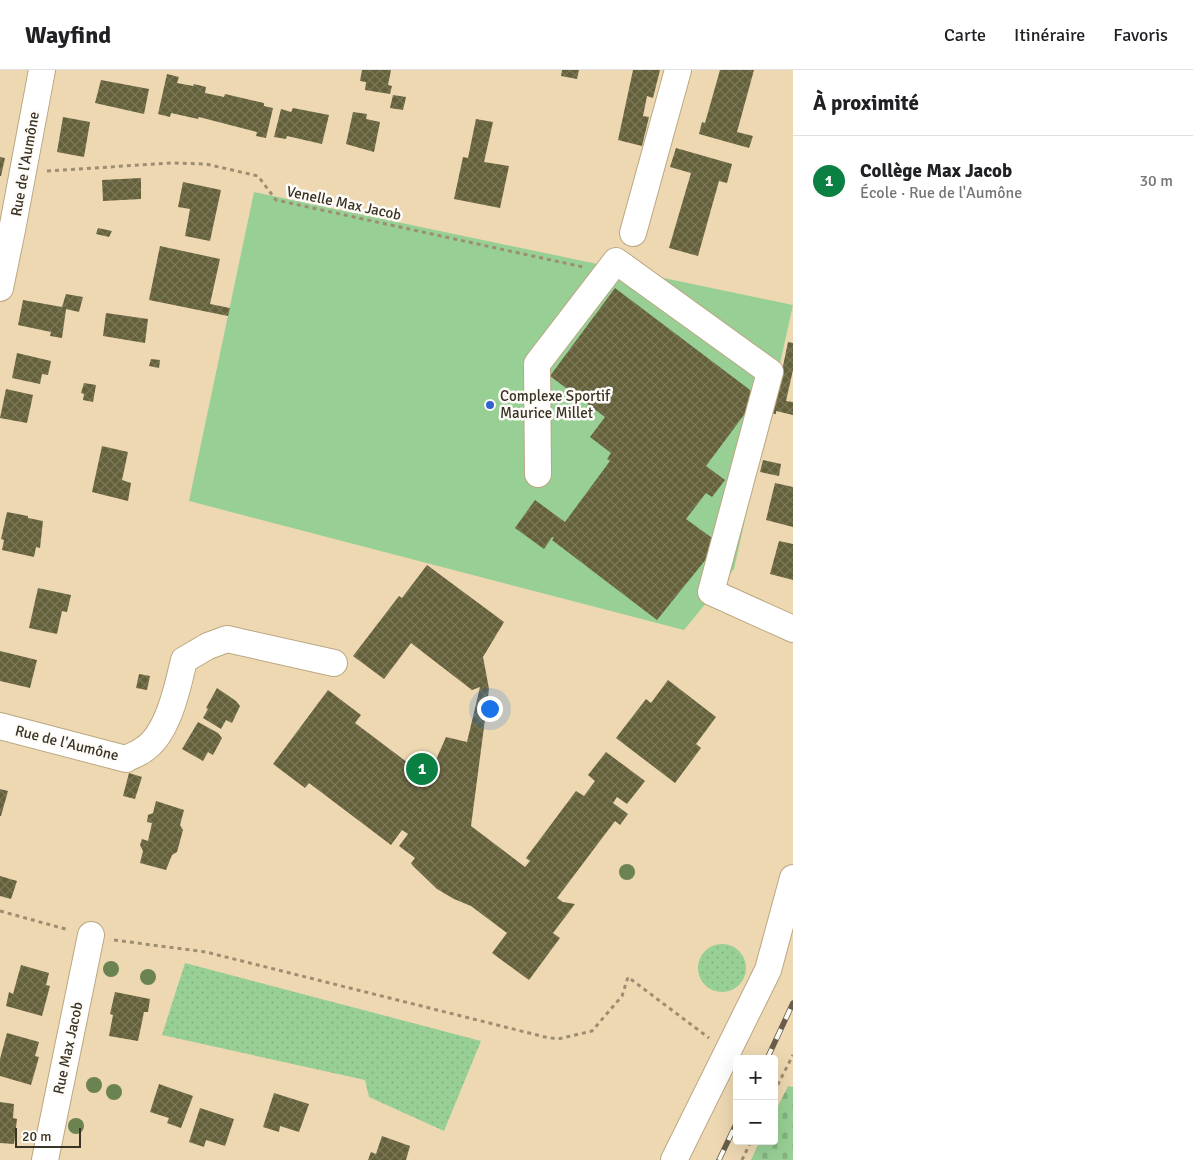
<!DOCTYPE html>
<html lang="fr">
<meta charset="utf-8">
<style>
body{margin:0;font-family:Signika,sans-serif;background:#f6f6f6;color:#202124}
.controls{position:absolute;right:15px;bottom:15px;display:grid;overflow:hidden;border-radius:5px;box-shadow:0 5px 20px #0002}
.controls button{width:45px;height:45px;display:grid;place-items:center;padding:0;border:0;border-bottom:1px solid #e0e0e0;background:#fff;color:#202124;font:25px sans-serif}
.scale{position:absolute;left:15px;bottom:12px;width:66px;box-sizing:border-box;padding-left:5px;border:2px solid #3b3324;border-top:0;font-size:14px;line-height:18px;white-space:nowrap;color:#3b3324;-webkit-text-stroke:4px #fefcf8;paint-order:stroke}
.you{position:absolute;left:489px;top:638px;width:18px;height:18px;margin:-12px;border:4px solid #fff;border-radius:50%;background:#1a73e8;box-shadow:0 0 0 8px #1a73e833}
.badge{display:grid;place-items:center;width:32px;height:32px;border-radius:50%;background:#0b8043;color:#fff;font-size:16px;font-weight:700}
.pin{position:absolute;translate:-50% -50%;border:2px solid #fff;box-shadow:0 1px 5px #0006}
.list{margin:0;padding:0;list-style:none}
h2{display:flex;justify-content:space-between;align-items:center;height:65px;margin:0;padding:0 20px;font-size:21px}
h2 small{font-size:16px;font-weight:400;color:#757577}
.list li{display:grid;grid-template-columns:32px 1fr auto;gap:15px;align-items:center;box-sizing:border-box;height:90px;padding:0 20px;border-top:1px solid #e0e0e0}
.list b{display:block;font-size:19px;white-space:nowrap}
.list p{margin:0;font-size:16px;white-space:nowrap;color:#757577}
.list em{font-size:16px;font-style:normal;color:#757577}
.map{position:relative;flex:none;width:793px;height:1090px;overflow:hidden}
header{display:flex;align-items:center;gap:30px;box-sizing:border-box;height:70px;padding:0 25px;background:#fff;border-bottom:1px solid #e0e0e0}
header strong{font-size:24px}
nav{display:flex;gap:28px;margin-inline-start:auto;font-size:18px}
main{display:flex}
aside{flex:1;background:#fff}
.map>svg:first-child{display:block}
.grass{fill:url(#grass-dots)}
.cemetery{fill:url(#cemetery-stones)}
.pitch{fill:#98cf95}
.building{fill:url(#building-cross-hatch)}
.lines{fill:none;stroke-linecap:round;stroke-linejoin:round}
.minor-casing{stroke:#bba782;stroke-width:28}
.path{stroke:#9d8e72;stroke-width:3;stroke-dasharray:4 4;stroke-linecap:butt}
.minor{stroke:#fff;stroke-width:26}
.rail-casing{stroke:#685d48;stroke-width:5.5}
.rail{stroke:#fefcf8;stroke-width:4;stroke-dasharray:11;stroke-linecap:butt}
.tree{fill:#6b8251}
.poi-dot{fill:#3062d1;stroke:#fefcf8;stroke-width:2}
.labels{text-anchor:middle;stroke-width:5;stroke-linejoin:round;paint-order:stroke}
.street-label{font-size:15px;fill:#3b3324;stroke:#fefcf8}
.poi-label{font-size:15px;fill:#3b3324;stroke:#fefcf8;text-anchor:start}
</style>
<header>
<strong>Wayfind</strong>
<nav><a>Carte</a><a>Itinéraire</a><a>Favoris</a></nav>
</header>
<main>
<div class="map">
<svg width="793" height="1090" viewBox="0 0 793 1090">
<defs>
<pattern id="grass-dots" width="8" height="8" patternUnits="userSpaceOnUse" patternTransform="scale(1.25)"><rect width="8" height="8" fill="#98cf95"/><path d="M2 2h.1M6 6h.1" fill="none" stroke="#84b280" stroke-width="1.8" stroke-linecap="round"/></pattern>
<pattern id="cemetery-stones" width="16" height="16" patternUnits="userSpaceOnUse" patternTransform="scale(1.25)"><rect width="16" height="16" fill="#98cf95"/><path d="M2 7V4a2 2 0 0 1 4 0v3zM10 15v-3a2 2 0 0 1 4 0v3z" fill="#84b280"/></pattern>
<pattern id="building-cross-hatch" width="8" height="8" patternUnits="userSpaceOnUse" patternTransform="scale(1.25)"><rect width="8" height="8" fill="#64603a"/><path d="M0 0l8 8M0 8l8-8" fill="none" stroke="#7c785b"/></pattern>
</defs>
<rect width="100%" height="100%" fill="#edd8b2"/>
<!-- grass -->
<g class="grass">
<circle cx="722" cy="898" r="24"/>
<polygon points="185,893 481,971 444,1061 369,1027 365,1010 162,965"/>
</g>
<!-- cemetery -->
<polygon class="cemetery" points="788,1016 793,1017 793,1090 751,1090 760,1071 774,1071 774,1044"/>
<!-- pitch -->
<polygon class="pitch" points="254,122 793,235 734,499 684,560 189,431"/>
<!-- building -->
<g class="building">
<polygon points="362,0 391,0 388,15 392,16 390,24 365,20 366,12 360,11"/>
<polygon points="562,0 579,0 577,9 561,6"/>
<polygon points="633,0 660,0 653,28 647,26 643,46 649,47 642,76 618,70"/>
<polygon points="720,0 754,0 737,62 753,66 749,78 699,64 702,52 705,53"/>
<polygon points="167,4 179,7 177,13 193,16 194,14 206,17 205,23 224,27 225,24 264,33 264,36 273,38 266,68 256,66 257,62 199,47 198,49 171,43 170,47 158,44"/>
<polygon points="101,10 149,19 144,44 95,33"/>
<polygon points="393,25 406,27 403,40 390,38"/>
<polygon points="293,38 329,45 322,74 287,66 286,69 274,67 281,39 291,42"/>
<polygon points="353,42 367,44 366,49 380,52 374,82 346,74"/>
<polygon points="63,47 90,52 84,87 57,82"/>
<polygon points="476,49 493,52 484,92 509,96 500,138 454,129 463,87 468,88"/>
<polygon points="676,78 732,94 727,113 719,111 698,186 669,178 691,103 670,97"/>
<polygon points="0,87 5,88 1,106 0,106"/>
<polygon points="141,108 141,129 103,131 102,110"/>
<polygon points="183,112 221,120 210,171 185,166 190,139 178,137"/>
<polygon points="98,158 112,161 109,167 96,164"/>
<polygon points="160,176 220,189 210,234 230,238 228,246 149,230"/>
<polygon points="615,218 758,326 706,396 725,410 712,427 706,423 686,449 719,473 657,550 552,470 554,468 552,467 544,479 515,458 535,430 565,452 610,391 607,389 611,383 590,367 605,347 550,306"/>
<polygon points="66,224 83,227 79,242 66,239 62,268 50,266 51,262 18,255 23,230 62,237"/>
<polygon points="106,243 148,249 145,273 103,266"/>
<polygon points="788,272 793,273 793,300 786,331 793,332 793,345 776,341 776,344 773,344"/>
<polygon points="17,283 51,291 48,305 42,304 40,314 12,308"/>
<polygon points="151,289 160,290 159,298 149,296"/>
<polygon points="84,313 96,315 93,332 83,330 84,324 81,323"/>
<polygon points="6,319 33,325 27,353 0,348"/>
<polygon points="102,376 128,382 122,410 131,413 128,431 92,422"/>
<polygon points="763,390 781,394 779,406 760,402"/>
<polygon points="775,413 793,417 793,457 766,450"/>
<polygon points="7,442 28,446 28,448 43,451 40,478 36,477 34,487 2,480 4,470 1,469"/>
<polygon points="779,471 793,474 793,510 770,504"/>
<polygon points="427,495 504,552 483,587 489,619 471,756 525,797 530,791 526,788 576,721 584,726 595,711 588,705 606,682 645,711 627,734 617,727 613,733 628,744 620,755 615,751 557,828 563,832 575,834 553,863 560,868 529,910 492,883 507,863 471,836 454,829 437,819 413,796 411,793 415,788 399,776 408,764 402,760 391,775 309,713 305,718 273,694 328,620 361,645 355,653 428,708 446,667 467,672 480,617 472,620 411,573 384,609 353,586 399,526 402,528"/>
<polygon points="38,518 71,525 67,542 62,541 57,564 29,558"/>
<polygon points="0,581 37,590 30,618 0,611"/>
<polygon points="139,604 150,606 147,620 136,618"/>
<polygon points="668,610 716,647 696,674 701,678 675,713 616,668 646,629 651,633"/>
<polygon points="217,618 236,631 240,636 232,653 226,650 221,659 203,648 208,639 206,638"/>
<polygon points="198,652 218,663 222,668 213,685 208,682 203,691 182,679"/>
<polygon points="129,703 142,707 135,729 123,726"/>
<polygon points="0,719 8,721 1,746 0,746"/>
<polygon points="156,731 184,740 180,755 183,760 177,782 172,785 166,800 140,793 143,781 140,775 142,769 148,771 152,753 147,752 148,745 153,743"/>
<polygon points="0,806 17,811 11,829 0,826"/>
<polygon points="21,895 49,903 46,915 50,916 42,946 6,936 9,922 13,924"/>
<polygon points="115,922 150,929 148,942 144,942 138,971 109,966 113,945 110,944"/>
<polygon points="7,963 39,972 35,986 39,987 31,1015 0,1006 0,989"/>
<polygon points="159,1014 193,1026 181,1058 167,1053 169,1048 150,1042"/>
<polygon points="274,1023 309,1034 299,1062 280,1056 279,1062 263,1057"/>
<polygon points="0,1032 14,1034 13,1048 17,1049 14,1074 0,1073"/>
<polygon points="200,1038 234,1049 225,1076 206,1070 204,1077 189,1072"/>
<polygon points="382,1066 410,1076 406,1090 368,1090 371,1082 376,1084"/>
</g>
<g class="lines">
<!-- minor casing -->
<g class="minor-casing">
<g id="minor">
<polyline points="633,163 678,0"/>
<polyline points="0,218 12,160 42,0"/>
<polyline points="538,404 537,294 616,191 770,302 711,522 793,559"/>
<path d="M0 656 126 689C131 686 138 684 143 680 168 665 178 616 184 590L208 576 227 569 334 593"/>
<polyline points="45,1090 91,865"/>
<polyline points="674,1090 768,900 793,808"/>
</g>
</g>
<!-- path -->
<g class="path">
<polyline points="47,101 171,93 206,94 258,106 276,130 583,197"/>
<polyline points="0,841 69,860"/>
<polyline points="114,870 206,882 545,967 558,969 592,961 622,926 628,907 709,968"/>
<polyline points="774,1022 793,985"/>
<polyline points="742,1090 751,1071"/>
</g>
<!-- minor -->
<use href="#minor" class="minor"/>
<!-- rail casing -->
<g class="rail-casing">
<g id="rail">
<polyline points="767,989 793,933"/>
<polyline points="719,1090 737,1052"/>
</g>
</g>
<!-- rail -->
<use href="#rail" class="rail"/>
</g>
<!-- trees -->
<g class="tree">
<circle cx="627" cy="802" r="8"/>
<circle cx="111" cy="899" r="8"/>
<circle cx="148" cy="907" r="8"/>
<circle cx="94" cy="1015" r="8"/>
<circle cx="114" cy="1022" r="8"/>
<circle cx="76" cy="1056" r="8"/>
</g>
<!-- markers -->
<circle class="poi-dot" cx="490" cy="335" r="5"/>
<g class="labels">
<!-- street labels -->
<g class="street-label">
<text transform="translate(25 94) rotate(-80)" y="5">Rue de l'Aumône</text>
<text transform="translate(344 133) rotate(12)" y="5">Venelle Max Jacob</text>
<text transform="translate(67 673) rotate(14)" y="5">Rue de l'Aumône</text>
<text transform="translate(68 978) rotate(-78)" y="5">Rue Max Jacob</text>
</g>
<!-- poi labels -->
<g class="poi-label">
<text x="500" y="331">Complexe Sportif<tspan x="500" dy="17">Maurice Millet</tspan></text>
</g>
</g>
</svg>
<div class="controls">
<button>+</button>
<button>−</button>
</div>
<div class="scale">20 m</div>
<div class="you"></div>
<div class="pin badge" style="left:422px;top:699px">1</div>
</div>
<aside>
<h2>À proximité<small></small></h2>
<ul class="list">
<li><span class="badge">1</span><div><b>Collège Max Jacob</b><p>École · Rue de l'Aumône</p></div><em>30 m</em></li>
</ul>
</aside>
</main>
